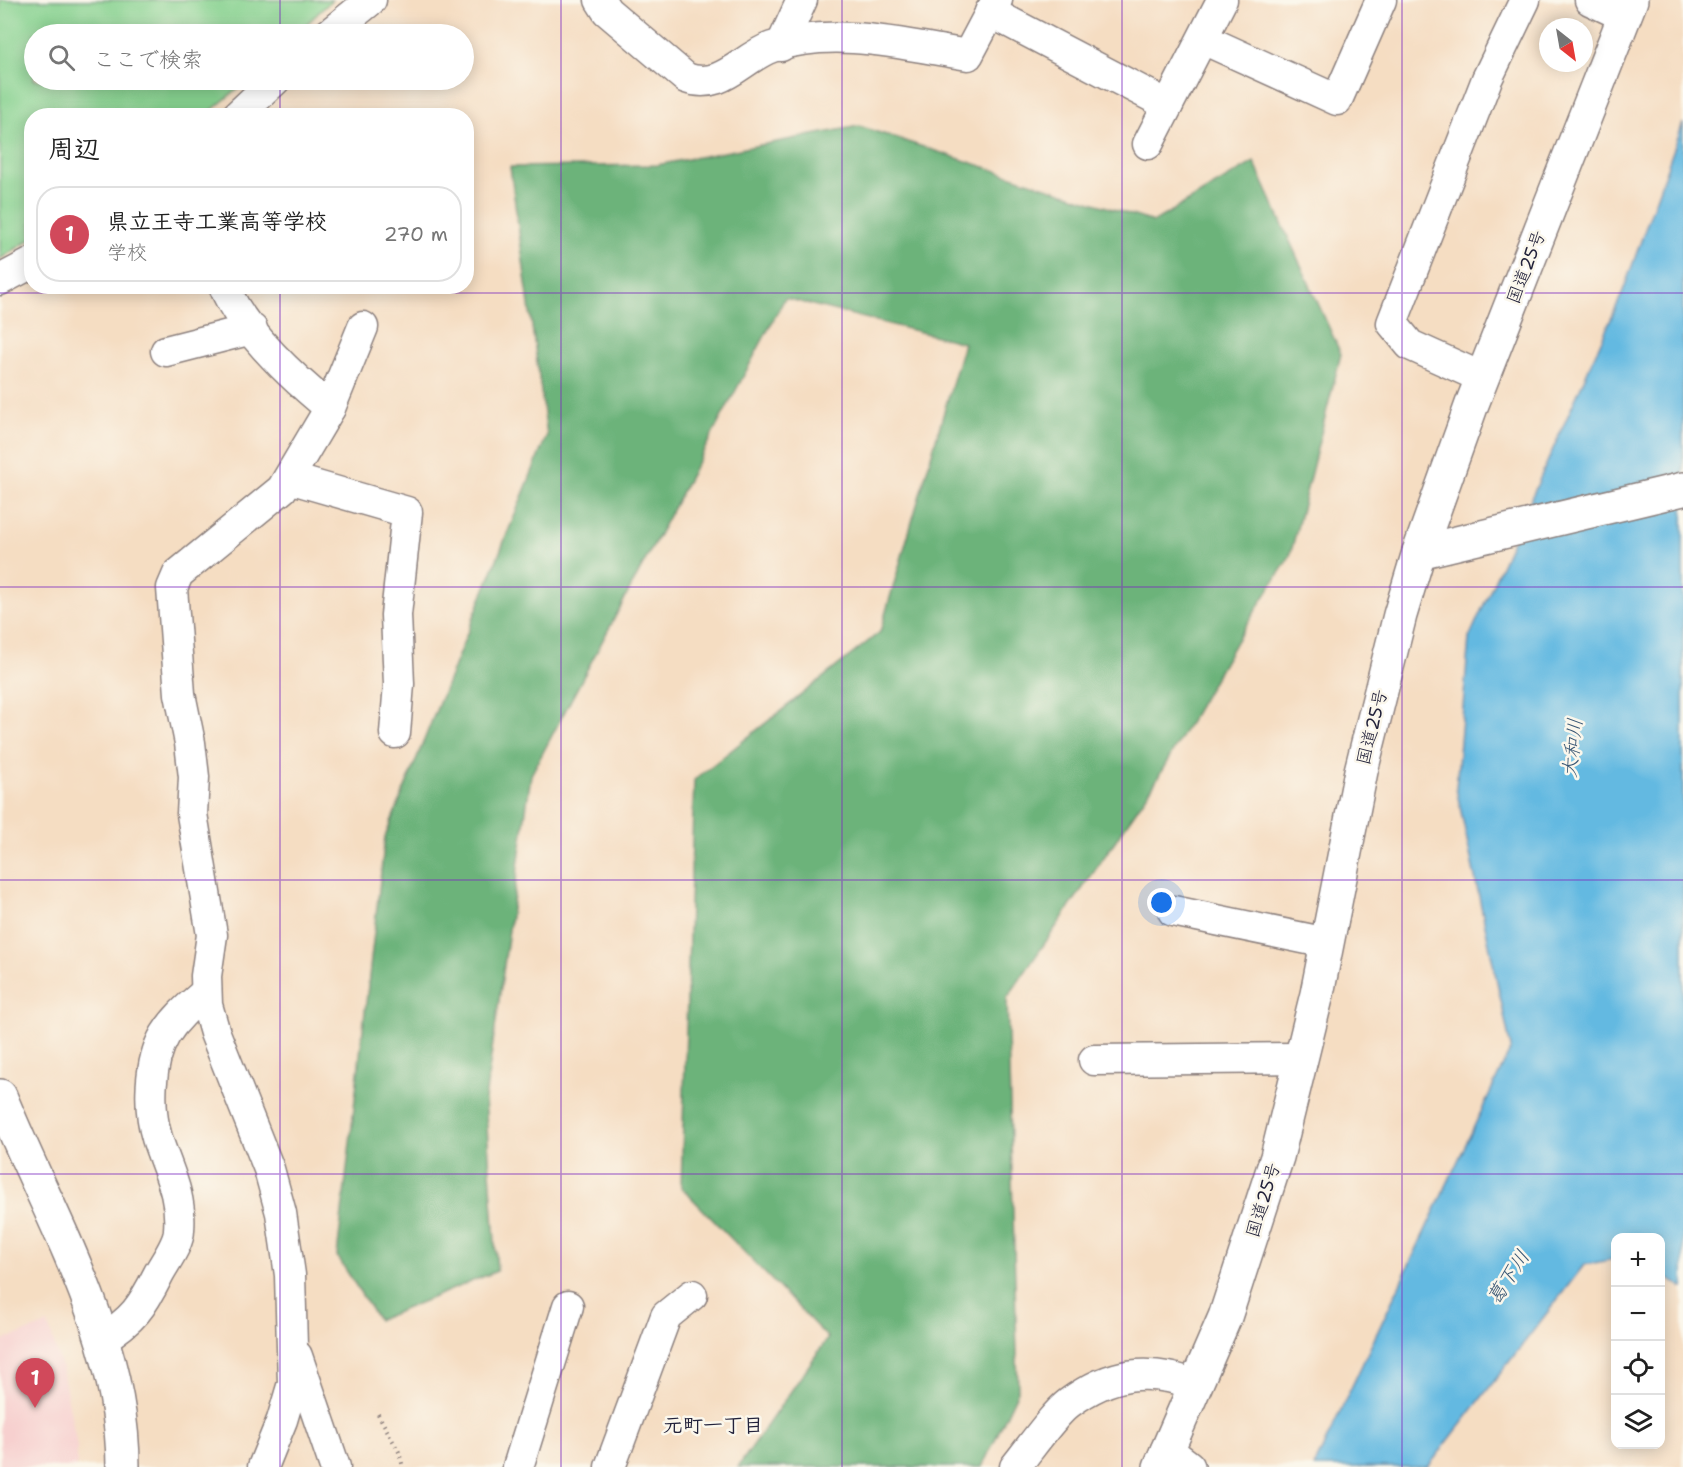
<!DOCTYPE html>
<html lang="ja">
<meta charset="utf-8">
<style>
body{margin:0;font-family:"Shantell Sans","Klee One",sans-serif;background:#f6f6f6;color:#222}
.controls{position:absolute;right:18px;bottom:18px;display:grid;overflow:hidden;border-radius:12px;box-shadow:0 3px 15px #0003}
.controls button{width:54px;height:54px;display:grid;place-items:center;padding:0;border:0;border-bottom:2px solid #e0e0e0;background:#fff;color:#222;font:30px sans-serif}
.compass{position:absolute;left:1539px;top:18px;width:54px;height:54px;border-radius:50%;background:#fff;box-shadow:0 3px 15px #0003;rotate:149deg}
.you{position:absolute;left:1162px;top:903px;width:21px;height:21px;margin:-15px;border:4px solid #fff;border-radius:50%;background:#1a73e8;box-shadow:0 0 0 9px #1a73e833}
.badge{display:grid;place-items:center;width:39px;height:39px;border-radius:50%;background:#d1495b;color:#fff;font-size:20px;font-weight:700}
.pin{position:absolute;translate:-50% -50px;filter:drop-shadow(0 2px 3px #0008)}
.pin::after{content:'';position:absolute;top:32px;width:21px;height:18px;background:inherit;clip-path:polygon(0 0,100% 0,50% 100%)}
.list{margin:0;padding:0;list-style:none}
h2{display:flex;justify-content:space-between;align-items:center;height:78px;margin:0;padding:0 24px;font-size:26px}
h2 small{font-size:20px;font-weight:400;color:#767676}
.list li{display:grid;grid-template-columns:39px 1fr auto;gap:18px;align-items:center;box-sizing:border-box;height:96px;margin:0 12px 12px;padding:0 12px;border:2px solid #e0e0e0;border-radius:24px}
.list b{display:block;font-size:22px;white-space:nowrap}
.list p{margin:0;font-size:20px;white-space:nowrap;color:#767676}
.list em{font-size:20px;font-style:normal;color:#767676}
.icon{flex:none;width:33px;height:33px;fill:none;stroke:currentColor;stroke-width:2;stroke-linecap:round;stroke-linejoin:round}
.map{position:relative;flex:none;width:1683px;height:1467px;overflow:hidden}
.search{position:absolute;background:#fff;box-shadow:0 3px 15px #0003;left:24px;top:24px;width:450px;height:66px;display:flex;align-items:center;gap:15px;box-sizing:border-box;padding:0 21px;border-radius:33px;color:#767676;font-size:22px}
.panel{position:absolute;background:#fff;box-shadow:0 3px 15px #0003;left:24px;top:108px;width:450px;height:186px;border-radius:24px}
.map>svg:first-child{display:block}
.built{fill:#f7d0cf}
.green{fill:#86d18f;stroke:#547a65;stroke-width:1.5}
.forest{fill:#6cb37a;stroke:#476a5a;stroke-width:1.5}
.water{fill:#64b9e1;stroke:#436e8e;stroke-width:1.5}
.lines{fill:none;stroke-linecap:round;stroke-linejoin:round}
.minor-casing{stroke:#8c807e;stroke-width:33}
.tertiary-casing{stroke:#8c807e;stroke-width:36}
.secondary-casing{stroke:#8c807e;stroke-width:36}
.trunk-casing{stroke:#8c807e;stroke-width:36}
.path{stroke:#8c807e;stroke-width:4;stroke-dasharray:1.5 4.5;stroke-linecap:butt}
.minor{stroke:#fff;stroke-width:30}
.tertiary{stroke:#fff;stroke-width:33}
.secondary{stroke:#fff;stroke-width:33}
.trunk{stroke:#fff;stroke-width:33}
.grid{fill:none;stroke:#7b2cbf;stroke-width:1.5;stroke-opacity:0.55}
.labels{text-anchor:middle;stroke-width:5;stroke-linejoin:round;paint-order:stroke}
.street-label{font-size:18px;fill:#22223b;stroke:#fbf7ec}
.water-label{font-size:20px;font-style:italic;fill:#395775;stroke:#fbf7ec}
.neighbourhood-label{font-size:20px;font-weight:bold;fill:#22223b;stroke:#fbf7ec}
</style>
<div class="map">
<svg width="1683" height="1467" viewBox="0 0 1683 1467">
<rect width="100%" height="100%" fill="#fbf7ec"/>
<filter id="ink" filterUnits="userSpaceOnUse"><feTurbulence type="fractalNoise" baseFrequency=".0167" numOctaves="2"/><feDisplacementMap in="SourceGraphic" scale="12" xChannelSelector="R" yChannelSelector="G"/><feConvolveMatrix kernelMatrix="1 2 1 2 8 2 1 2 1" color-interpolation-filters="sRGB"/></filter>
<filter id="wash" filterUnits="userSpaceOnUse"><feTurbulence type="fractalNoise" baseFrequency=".008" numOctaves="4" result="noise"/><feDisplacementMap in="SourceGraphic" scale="24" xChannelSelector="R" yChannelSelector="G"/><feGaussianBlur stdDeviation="1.35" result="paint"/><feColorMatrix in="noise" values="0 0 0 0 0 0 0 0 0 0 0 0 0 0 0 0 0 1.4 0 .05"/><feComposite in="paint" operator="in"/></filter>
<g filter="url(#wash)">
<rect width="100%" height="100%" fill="#f5ddc2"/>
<!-- built -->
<polygon class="built" points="48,1324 62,1369 77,1446 77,1467 0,1467 0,1341"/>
<!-- green -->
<polygon class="green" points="0,0 332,0 296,34 34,34 34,80 248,80 206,115 32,116 31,239 0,259"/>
<!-- forest -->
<polygon class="forest" points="859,126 1153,222 1254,162 1341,354 1290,556 1237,640 1153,786 1007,998 1018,1391 982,1467 738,1467 828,1338 681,1187 694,780 880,632 964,343 785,298 531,775 485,1099 497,1271 378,1320 337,1256 385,837 547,435 510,167 657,165"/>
<!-- water -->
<polygon class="water" points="1683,123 1683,1288 1661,1273 1660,1238 1616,1238 1615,1259 1584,1265 1428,1467 1314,1467 1511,1048 1456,788 1469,638 1622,294"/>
</g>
<g filter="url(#ink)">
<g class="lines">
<!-- minor casing -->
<g class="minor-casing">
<g id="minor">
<path d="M600 0 607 11 686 78C722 91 741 58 772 47 835 26 905 45 968 55L997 0"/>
<polyline points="1590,0 1624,16"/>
<polyline points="990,12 1168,105"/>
<polyline points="329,34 371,0"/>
<polyline points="1203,39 1337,100 1381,0"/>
<polyline points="781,46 802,0"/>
<polyline points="237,116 275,80"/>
<polyline points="1148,144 1222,0"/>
<polyline points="0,280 32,263"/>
<path d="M224 286C243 332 292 377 330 408"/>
<polyline points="166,351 252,329"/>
<polyline points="1483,378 1410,345 1392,323 1487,79 1525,0"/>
<polyline points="289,478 407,512 396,615 399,684 395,733"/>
<polyline points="1173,911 1327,943"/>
<polyline points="1094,1060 1302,1058"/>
<path d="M102 1339C133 1320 142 1307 158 1275 164 1263 179 1244 179 1230 182 1194 167 1170 157 1138 148 1108 149 1062 165 1035 176 1017 191 1005 206 992"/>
<polyline points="297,1356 335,1467"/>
<polyline points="263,1467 282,1420 293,1383 290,1275 281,1213 269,1169 215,1033 207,1005 206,976 212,935 192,814 194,777 190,743 180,694 172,588 178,574 282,489 330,408 363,327"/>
<polyline points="518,1467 568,1306"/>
<polyline points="610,1467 666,1316 692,1295"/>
<path d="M1015 1467C1029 1450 1053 1415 1069 1403 1111 1372 1148 1367 1196 1385"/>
</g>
</g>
<!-- tertiary casing -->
<g class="tertiary-casing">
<g id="tertiary">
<polyline points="1419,552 1683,489"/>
<path d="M0 1096C48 1215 123 1335 123 1467"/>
</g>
</g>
<!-- secondary casing -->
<g class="secondary-casing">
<polyline id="secondary" points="1167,1451 1188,1467"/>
</g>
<!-- trunk casing -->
<g class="trunk-casing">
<polyline id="trunk" points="1160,1467 1225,1317 1277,1157 1317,994 1361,771 1400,615 1419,552 1472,404 1631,0"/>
</g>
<!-- path -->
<polyline class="path" points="378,1414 399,1452 403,1467"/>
<!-- minor -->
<use href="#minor" class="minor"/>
<!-- tertiary -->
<use href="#tertiary" class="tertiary"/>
<!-- secondary -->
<use href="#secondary" class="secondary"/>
<!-- trunk -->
<use href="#trunk" class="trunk"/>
</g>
</g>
<!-- grid -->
<path class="grid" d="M280 0V34M561 0V1467M842 0V1467M1122 0V1467M1402 0V1467M280 80V116M280 286V1467M0 293H1683M0 587H1683M0 880H1683M0 1174H1683"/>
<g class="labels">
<!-- street labels -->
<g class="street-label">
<text transform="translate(1526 267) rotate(-69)" y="6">国道25号</text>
<text transform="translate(1372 727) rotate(-76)" y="6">国道25号</text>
<text transform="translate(1263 1200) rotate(-73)" y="6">国道25号</text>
</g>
<!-- water labels -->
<g class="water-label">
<text transform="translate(1572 748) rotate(-84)" y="7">大和川</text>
<text transform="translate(1508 1277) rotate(-57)" y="7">葛下川</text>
</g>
<!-- neighbourhood labels -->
<g class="neighbourhood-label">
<text x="713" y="1432">元町一丁目</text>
</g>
</g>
</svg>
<div class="controls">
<button>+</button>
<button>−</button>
<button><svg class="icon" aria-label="locate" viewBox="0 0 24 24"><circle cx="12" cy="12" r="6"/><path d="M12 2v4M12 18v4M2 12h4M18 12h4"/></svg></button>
<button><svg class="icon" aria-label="layers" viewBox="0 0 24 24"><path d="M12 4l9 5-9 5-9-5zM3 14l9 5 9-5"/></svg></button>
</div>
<svg class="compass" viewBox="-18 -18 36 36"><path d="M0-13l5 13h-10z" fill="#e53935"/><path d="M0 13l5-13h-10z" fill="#767676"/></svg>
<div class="you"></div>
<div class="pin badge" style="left:35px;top:1408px">1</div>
<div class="search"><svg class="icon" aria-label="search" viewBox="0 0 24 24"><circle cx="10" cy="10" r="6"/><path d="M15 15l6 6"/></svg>ここで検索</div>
<section class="panel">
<h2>周辺<small></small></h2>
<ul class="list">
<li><span class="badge">1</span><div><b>県立王寺工業高等学校</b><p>学校</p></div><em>270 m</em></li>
</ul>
</section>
</div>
